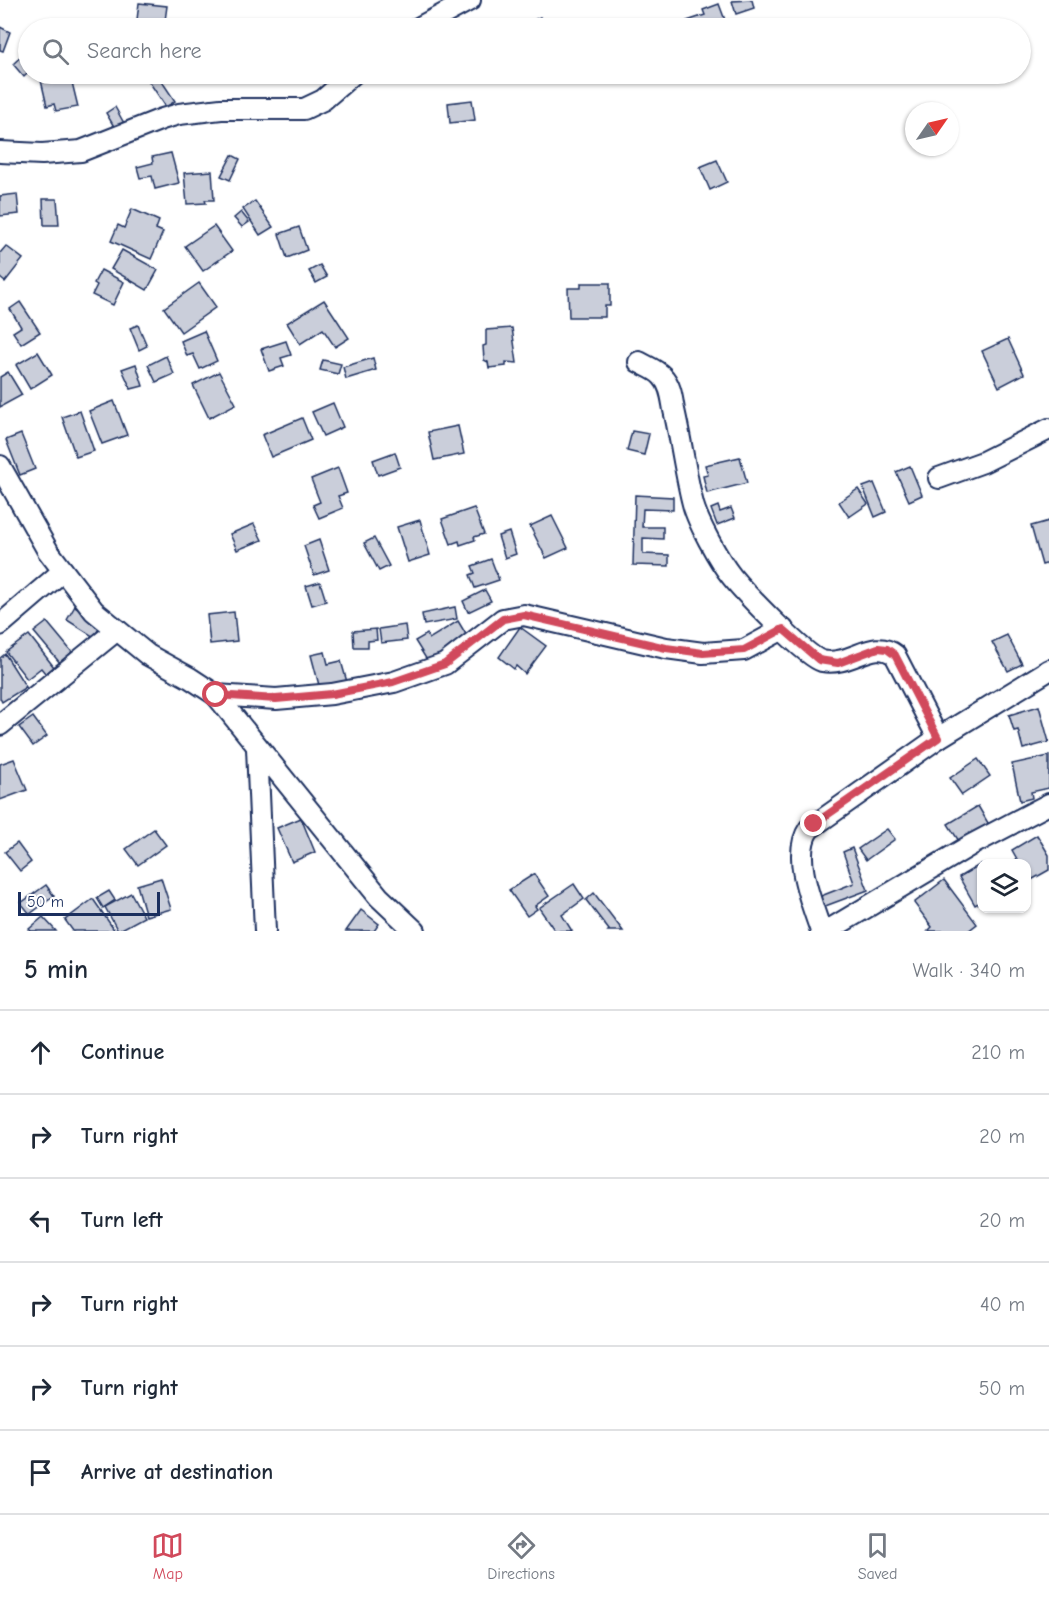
<!DOCTYPE html>
<meta charset="utf-8">
<style>
body{margin:0;font-family:"Comic Neue",sans-serif;background:#f6f6f7;color:#1f2937}
.controls{position:absolute;right:18px;bottom:18px;display:grid;overflow:hidden;border-radius:12px;box-shadow:0 2px 4px #0004}
.controls button{width:54px;height:54px;display:grid;place-items:center;padding:0;border:0;border-bottom:2px solid #e0e1e3;background:#fff;color:#1f2937;font:30px sans-serif}
.compass{position:absolute;left:905px;top:102px;width:54px;height:54px;border-radius:50%;background:#fff;box-shadow:0 2px 4px #0004;rotate:56deg}
.scale{position:absolute;left:18px;bottom:15px;width:142px;box-sizing:border-box;padding-left:6px;border:3px solid #1b2f5e;border-top:0;font-size:16px;line-height:21px;white-space:nowrap;color:#1b2f5e;-webkit-text-stroke:4px #fff;paint-order:stroke}
.stop{position:absolute;width:18px;height:18px;margin:-14px;border:4px solid #d1495b;border-radius:50%;background:#fff}
.stop.end{background:#d1495b;border-color:#fff;box-shadow:0 2px 6px #0008}
.list{margin:0;padding:0;list-style:none}
h2{display:flex;justify-content:space-between;align-items:center;height:78px;margin:0;padding:0 24px;font-size:26px}
h2 small{font-size:20px;font-weight:400;color:#747a83}
.list li{display:grid;grid-template-columns:39px 1fr auto;gap:18px;align-items:center;box-sizing:border-box;height:84px;padding:0 24px;border-top:2px solid #e0e1e3}
.list b{display:block;font-size:22px;white-space:nowrap}
.list em{font-size:20px;font-style:normal;color:#747a83}
.icon{flex:none;width:33px;height:33px;fill:none;stroke:currentColor;stroke-width:2;stroke-linecap:round;stroke-linejoin:round}
.map{position:relative;flex:none;width:1049px;height:931px;overflow:hidden}
.search{position:absolute;background:#fff;box-shadow:0 2px 4px #0004;left:18px;right:18px;top:18px;height:66px;display:flex;align-items:center;gap:15px;box-sizing:border-box;padding:0 21px;border-radius:33px;color:#747a83;font-size:22px}
.sheet{height:582px;background:#fff}
nav{display:flex;justify-content:space-around;align-items:center;box-sizing:border-box;height:84px;border-top:2px solid #e0e1e3;background:#fff;font-size:16px;color:#747a83}
nav a{display:grid;justify-items:center;gap:3px}
nav .on{color:#d1495b}
.map>svg:first-child{display:block}
.building{fill:#caceda;stroke:#1b2f5e;stroke-width:1.5}
.lines{fill:none;stroke-linecap:round;stroke-linejoin:round}
.minor-casing{stroke:#1b2f5e;stroke-width:24}
.minor{stroke:#fff;stroke-width:20}
.route{stroke:#d1495b;stroke-width:8}
</style>
<div class="map">
<svg width="1049" height="931" viewBox="0 0 1049 931">
<rect width="100%" height="100%" fill="#fff"/>
<filter id="ink" filterUnits="userSpaceOnUse"><feTurbulence type="fractalNoise" baseFrequency=".0167" numOctaves="2"/><feDisplacementMap in="SourceGraphic" scale="12" xChannelSelector="R" yChannelSelector="G"/><feConvolveMatrix kernelMatrix="1 2 1 2 8 2 1 2 1" color-interpolation-filters="sRGB"/></filter>
<g filter="url(#ink)">
<!-- building -->
<g class="building">
<polygon points="752,0 754,8 736,14 732,1"/>
<polygon points="139,3 167,6 164,28 136,28"/>
<polygon points="719,4 728,28 690,28 687,21 705,15 703,10"/>
<polygon points="540,17 546,28 518,28"/>
<polygon points="0,27 10,32 3,51 0,50"/>
<polygon points="28,50 28,73 24,77 13,64"/>
<polygon points="49,74 70,74 78,107 56,111 54,104 47,106 40,76"/>
<polygon points="144,74 157,74 175,101 166,107"/>
<polygon points="472,100 475,120 450,123 448,103"/>
<polygon points="115,107 125,125 116,130 106,113"/>
<polygon points="171,153 179,183 155,189 152,176 140,178 137,167 153,163 152,157"/>
<polygon points="232,155 240,159 230,180 221,176"/>
<polygon points="717,160 727,182 710,190 700,167"/>
<polygon points="212,171 214,200 205,200 206,203 187,204 184,173"/>
<polygon points="17,194 19,214 0,216 0,196"/>
<polygon points="43,199 57,199 59,225 44,225"/>
<polygon points="255,201 273,227 260,235 243,209"/>
<polygon points="132,209 159,221 156,229 163,232 151,259 111,241 118,225 124,228"/>
<polygon points="241,212 249,222 242,227 234,218"/>
<polygon points="214,226 232,251 203,271 185,246"/>
<polygon points="299,227 307,250 287,258 279,234"/>
<polygon points="6,246 23,259 5,282 0,278 0,253"/>
<polygon points="122,250 158,270 147,290 111,269"/>
<polygon points="320,265 327,277 316,283 309,271"/>
<polygon points="101,270 124,282 113,305 92,295 97,285 94,283"/>
<polygon points="199,283 216,307 181,332 164,308"/>
<polygon points="581,283 610,283 610,306 605,306 605,317 569,317 568,288 581,288"/>
<polygon points="324,300 349,338 335,347 323,329 300,344 287,323"/>
<polygon points="20,302 40,332 21,344 13,332 21,327 10,309"/>
<polygon points="138,325 147,346 139,350 130,328"/>
<polygon points="512,328 517,363 506,362 506,366 489,368 488,362 484,360 483,346 486,345 486,330"/>
<polygon points="204,331 217,361 200,369 193,354 187,356 181,341"/>
<polygon points="1008,339 1024,374 999,387 982,351"/>
<polygon points="286,341 291,355 281,358 284,366 269,371 261,349"/>
<polygon points="38,352 52,375 30,389 16,365"/>
<polygon points="166,356 174,374 156,382 148,365"/>
<polygon points="373,358 376,370 346,379 343,367"/>
<polygon points="323,360 341,364 338,374 320,370"/>
<polygon points="136,364 143,386 131,389 122,369"/>
<polygon points="8,372 22,395 0,407 0,377"/>
<polygon points="219,372 236,404 209,418 193,385"/>
<polygon points="114,401 127,435 102,444 89,411"/>
<polygon points="333,403 343,427 323,436 312,412"/>
<polygon points="80,411 94,451 76,457 62,417"/>
<polygon points="302,418 311,440 271,457 262,435"/>
<polygon points="458,426 464,454 434,460 428,432"/>
<polygon points="632,431 649,434 644,455 627,451"/>
<polygon points="21,434 35,469 20,475 6,440"/>
<polygon points="395,452 400,467 378,475 373,460"/>
<polygon points="740,457 747,483 707,493 703,476 708,475 705,465"/>
<polygon points="910,466 922,495 909,501 896,472"/>
<polygon points="338,468 347,493 338,496 343,508 319,518 313,505 320,502 311,479"/>
<polygon points="874,483 886,512 875,517 863,487"/>
<polygon points="858,489 868,504 849,517 839,502"/>
<polygon points="635,495 673,497 673,510 643,509 642,527 663,527 663,539 643,538 643,554 669,555 669,566 633,565"/>
<polygon points="718,506 720,512 731,508 735,518 717,525 711,509"/>
<polygon points="474,508 484,534 474,537 475,540 460,545 459,541 451,544 442,519"/>
<polygon points="552,516 568,548 546,558 530,526"/>
<polygon points="420,520 430,555 408,562 397,527"/>
<polygon points="1049,521 1049,563 1042,565 1031,526"/>
<polygon points="254,524 262,540 237,550 230,534"/>
<polygon points="509,532 516,554 505,558 498,536"/>
<polygon points="374,538 389,566 379,571 364,543"/>
<polygon points="319,540 329,570 314,575 304,546"/>
<polygon points="491,559 499,580 475,588 470,575 475,573 472,566"/>
<polygon points="320,582 326,601 312,605 306,586"/>
<polygon points="485,590 491,601 468,612 463,601"/>
<polygon points="75,606 102,623 94,637 67,620"/>
<polygon points="455,607 457,619 424,625 422,614"/>
<polygon points="234,612 237,641 210,644 207,615"/>
<polygon points="458,621 470,641 430,665 415,641 427,634 429,639"/>
<polygon points="47,622 72,652 60,663 34,632"/>
<polygon points="405,625 407,640 381,643 379,629"/>
<polygon points="520,627 546,646 525,674 516,666 514,669 499,657"/>
<polygon points="376,629 377,640 368,641 368,647 354,647 353,631"/>
<polygon points="29,635 57,671 49,678 41,668 27,679 6,652"/>
<polygon points="1007,635 1022,664 1008,671 992,642"/>
<polygon points="325,652 328,664 341,661 347,682 320,689 311,655"/>
<polygon points="5,654 26,687 2,702 0,698 0,658"/>
<polygon points="1039,706 1049,742 1023,749 1018,730 1014,731 1009,715"/>
<polygon points="33,717 47,736 33,746 19,727"/>
<polygon points="1049,756 1049,788 1031,792 1032,798 1020,801 1012,764"/>
<polygon points="14,759 27,790 0,800 0,764"/>
<polygon points="978,759 990,776 962,795 950,778"/>
<polygon points="978,806 991,828 962,846 948,824"/>
<polygon points="301,818 315,852 292,862 277,828"/>
<polygon points="154,829 166,845 138,865 126,849"/>
<polygon points="887,829 895,839 866,860 858,849"/>
<polygon points="1037,835 1049,855 1049,870 1026,883 1026,864 1010,864 1017,859 1012,850"/>
<polygon points="17,843 31,862 20,871 5,852"/>
<polygon points="852,848 868,890 820,908 816,898 854,883 843,852"/>
<polygon points="981,864 982,901 975,905 959,877"/>
<polygon points="534,874 549,896 535,906 537,909 527,916 509,890"/>
<polygon points="161,878 171,909 146,916 137,885"/>
<polygon points="944,880 977,924 968,931 928,931 932,927 914,903"/>
<polygon points="574,884 584,899 562,915 572,931 555,931 539,908"/>
<polygon points="46,885 54,896 30,914 21,903"/>
<polygon points="109,891 115,900 103,908 97,898"/>
<polygon points="131,893 144,917 118,931 105,907"/>
<polygon points="594,893 623,931 608,931 609,930 586,900"/>
<polygon points="93,899 115,931 73,931 65,920"/>
<polygon points="361,910 379,924 374,931 346,931"/>
<polygon points="43,917 56,931 31,931 29,929"/>
</g>
<g class="lines">
<!-- minor casing -->
<g class="minor-casing">
<g id="minor">
<polyline points="418,28 470,0"/>
<polyline points="0,152 42,154 81,151 162,119 179,114 221,109 304,109 323,100 353,74"/>
<path d="M639 362C646 366 657 370 662 376 671 385 672 399 674 410 681 440 685 471 692 500 696 520 719 561 732 577 745 593 806 657 822 661 851 667 873 637 895 655L938 738"/>
<polyline points="0,466 48,551 94,611 148,655 190,678 216,695 379,897 415,931"/>
<polyline points="939,478 983,462 1049,429"/>
<polyline points="0,625 63,571"/>
<polyline points="216,695 276,699 332,694 394,682 445,664 503,619 524,615 666,648 703,653 744,650 783,629"/>
<polyline points="0,725 117,630"/>
<polyline points="257,748 265,931"/>
<path d="M821 931C812 904 791 855 809 829L938 738 1049 670"/>
<polyline points="827,931 971,845 1049,804"/>
</g>
</g>
<!-- minor -->
<use href="#minor" class="minor"/>
</g>
</g>
<g class="lines" filter="url(#ink)">
<!-- route -->
<polyline class="route" points="216,695 276,699 332,694 393,682 445,664 503,619 524,615 666,648 703,653 744,650 783,629 819,660 838,663 878,648 887,649 895,655 938,738 814,824"/>
</g>
</svg>
<div class="controls">
<button><svg class="icon" aria-label="layers" viewBox="0 0 24 24"><path d="M12 4l9 5-9 5-9-5zM3 14l9 5 9-5"/></svg></button>
</div>
<svg class="compass" viewBox="-18 -18 36 36"><path d="M0-13l5 13h-10z" fill="#e53935"/><path d="M0 13l5-13h-10z" fill="#747a83"/></svg>
<div class="scale">50 m</div>
<div class="stop" style="left:216px;top:695px"></div>
<div class="stop end" style="left:814px;top:824px"></div>
<div class="search"><svg class="icon" aria-label="search" viewBox="0 0 24 24"><circle cx="10" cy="10" r="6"/><path d="M15 15l6 6"/></svg>Search here</div>
</div>
<section class="sheet">
<h2>5 min<small>Walk · 340 m</small></h2>
<ul class="list">
<li><svg class="icon" aria-label="ahead" viewBox="0 0 24 24"><path d="M12 20V5M6 11l6-6 6 6"/></svg><div><b>Continue</b></div><em>210 m</em></li>
<li><svg class="icon" aria-label="right" viewBox="0 0 24 24"><path d="M7 20v-9h11M14 6l5 5-5 5"/></svg><div><b>Turn right</b></div><em>20 m</em></li>
<li><svg class="icon" aria-label="left" viewBox="0 0 24 24"><path d="M17 20v-9H6M10 6l-5 5 5 5"/></svg><div><b>Turn left</b></div><em>20 m</em></li>
<li><svg class="icon" aria-label="right" viewBox="0 0 24 24"><path d="M7 20v-9h11M14 6l5 5-5 5"/></svg><div><b>Turn right</b></div><em>40 m</em></li>
<li><svg class="icon" aria-label="right" viewBox="0 0 24 24"><path d="M7 20v-9h11M14 6l5 5-5 5"/></svg><div><b>Turn right</b></div><em>50 m</em></li>
<li><svg class="icon" aria-label="arrive" viewBox="0 0 24 24"><path d="M6 21V4h12l-3 4 3 4H6"/></svg><div><b>Arrive at destination</b></div></li>
</ul>
</section>
<nav>
<a class="on"><svg class="icon" aria-label="map" viewBox="0 0 24 24"><path d="M3 6l6-2 6 2 6-2v14l-6 2-6-2-6 2zM9 4v14M15 6v14"/></svg>Map</a>
<a><svg class="icon" aria-label="directions" viewBox="0 0 24 24"><path d="M12 3l9 9-9 9-9-9zM9 14v-3h6M13 9l2 2-2 2"/></svg>Directions</a>
<a><svg class="icon" aria-label="saved" viewBox="0 0 24 24"><path d="M7 4h10v16l-5-4-5 4z"/></svg>Saved</a>
</nav>
